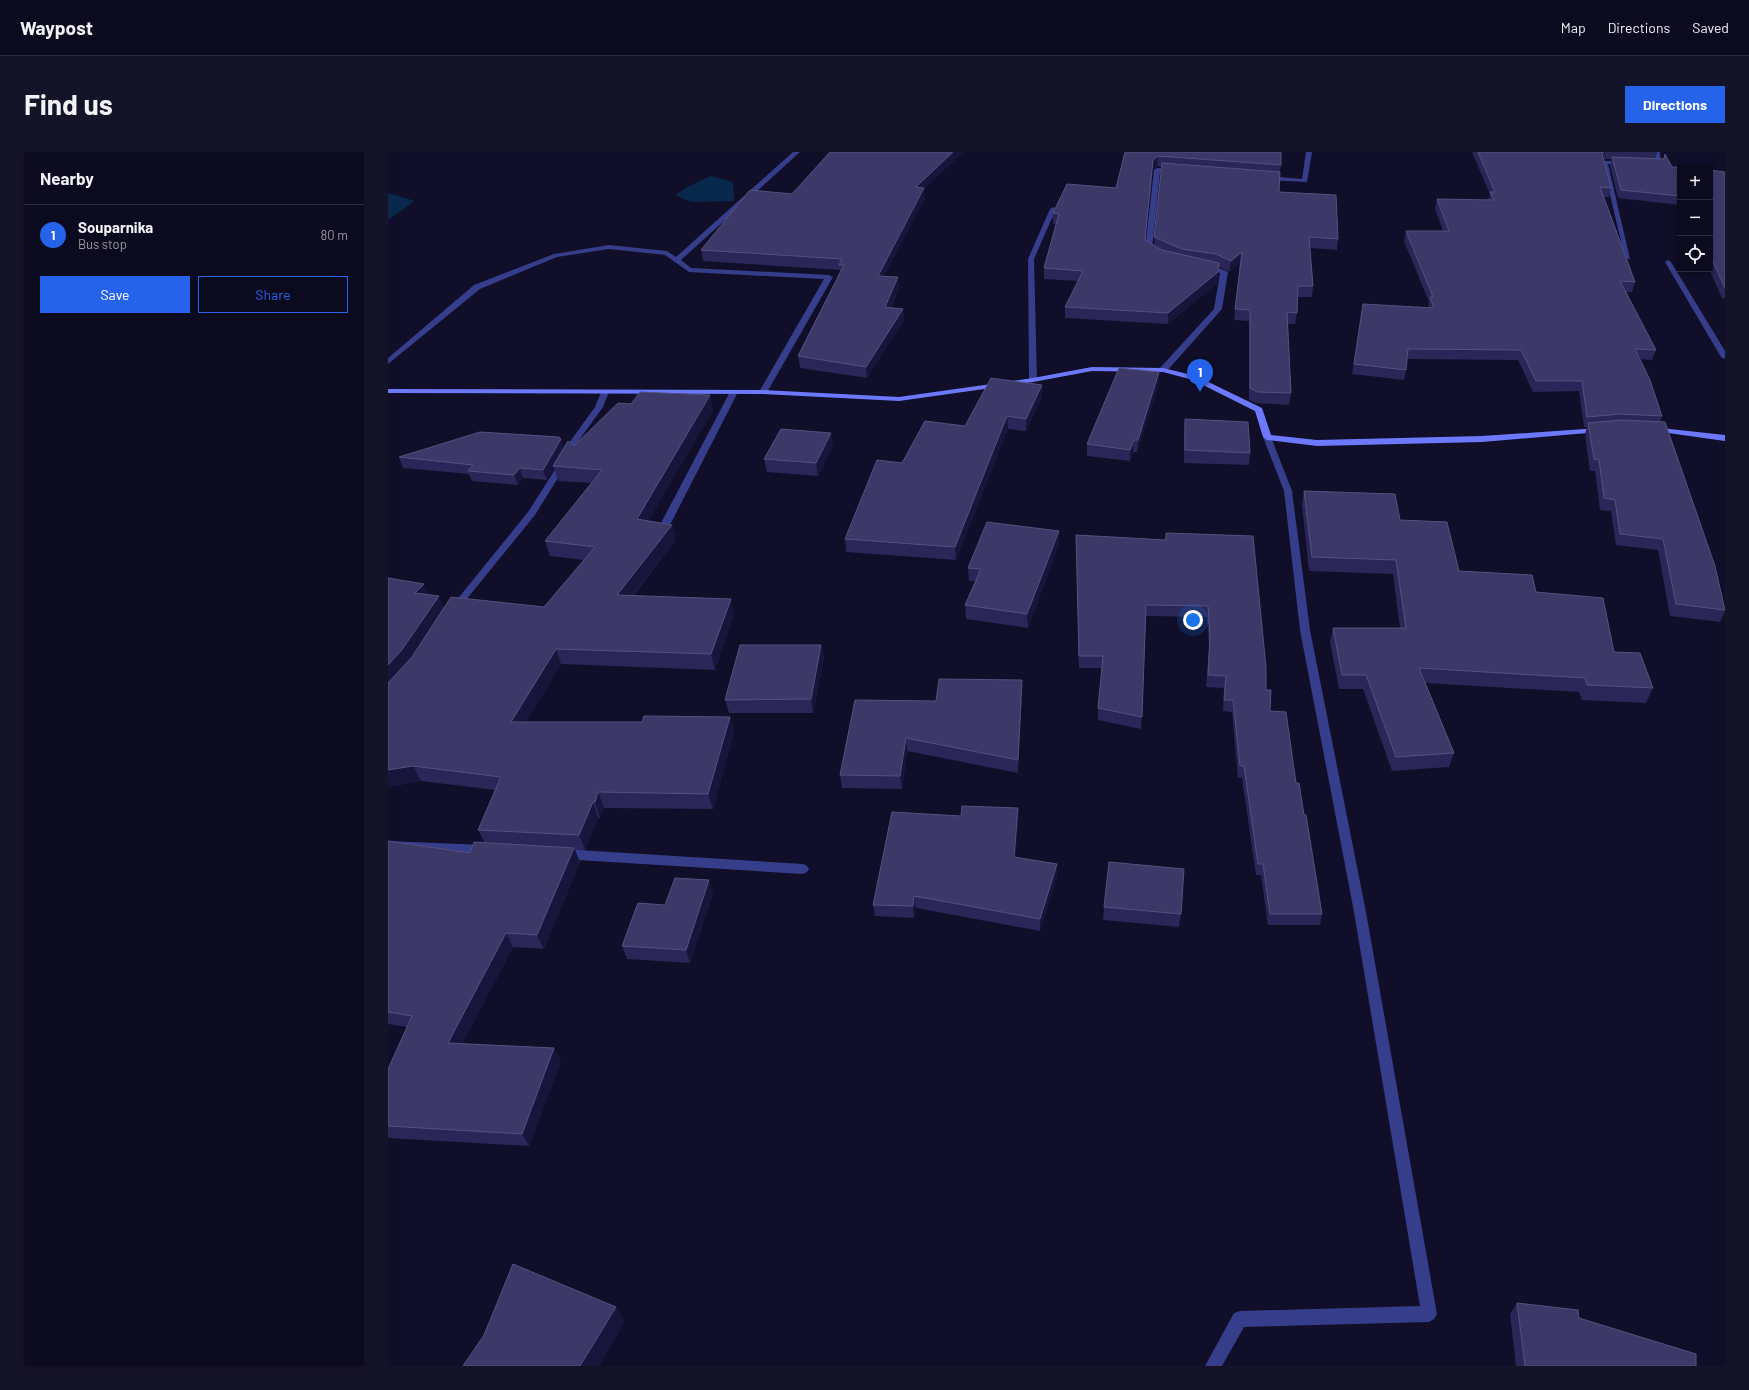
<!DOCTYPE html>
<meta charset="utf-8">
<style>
body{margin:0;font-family:Barlow,sans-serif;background:#151327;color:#f1f3f6}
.controls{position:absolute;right:12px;top:12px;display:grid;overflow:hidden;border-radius:0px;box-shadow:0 2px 6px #0003}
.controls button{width:36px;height:36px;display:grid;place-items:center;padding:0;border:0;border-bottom:1px solid #2c2b3c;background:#0c0a1e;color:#f1f3f6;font:20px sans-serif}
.you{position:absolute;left:805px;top:468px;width:14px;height:14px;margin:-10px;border:3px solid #fff;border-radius:50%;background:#1a73e8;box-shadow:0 0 0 6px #1a73e833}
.badge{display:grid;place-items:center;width:26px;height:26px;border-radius:50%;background:#2563eb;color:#fff;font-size:13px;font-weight:700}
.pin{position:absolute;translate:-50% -33px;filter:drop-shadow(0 1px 2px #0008)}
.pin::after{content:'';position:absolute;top:21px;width:14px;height:12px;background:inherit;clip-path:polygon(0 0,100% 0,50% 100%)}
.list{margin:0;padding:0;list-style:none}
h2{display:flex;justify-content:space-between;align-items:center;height:52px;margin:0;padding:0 16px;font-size:17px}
h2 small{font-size:13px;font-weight:400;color:#9a9aa4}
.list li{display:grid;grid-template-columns:26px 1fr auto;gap:12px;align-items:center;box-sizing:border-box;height:60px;padding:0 16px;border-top:1px solid #2c2b3c}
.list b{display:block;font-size:15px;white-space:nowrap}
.list p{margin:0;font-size:13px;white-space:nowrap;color:#9a9aa4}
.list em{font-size:13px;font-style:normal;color:#9a9aa4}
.actions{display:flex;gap:8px;padding:12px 16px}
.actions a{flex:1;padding:9px 0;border:1px solid #2563eb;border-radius:0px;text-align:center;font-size:14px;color:#2563eb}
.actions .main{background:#2563eb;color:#fff}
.icon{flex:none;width:22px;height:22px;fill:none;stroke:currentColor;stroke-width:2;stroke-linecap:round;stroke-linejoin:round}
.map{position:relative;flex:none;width:1337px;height:1214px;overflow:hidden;border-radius:0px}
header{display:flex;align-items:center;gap:24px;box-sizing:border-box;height:56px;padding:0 20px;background:#0c0a1e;border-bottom:1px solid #2c2b3c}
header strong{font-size:19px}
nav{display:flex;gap:22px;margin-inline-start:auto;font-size:14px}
.intro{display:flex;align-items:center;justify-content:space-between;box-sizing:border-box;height:96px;padding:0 24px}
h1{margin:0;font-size:28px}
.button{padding:10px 18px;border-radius:0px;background:#2563eb;color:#fff;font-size:14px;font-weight:700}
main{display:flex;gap:24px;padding:0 24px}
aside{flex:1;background:#0c0a1e;border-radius:0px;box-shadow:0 2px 6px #0003}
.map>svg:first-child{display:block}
.water{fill:#09294c}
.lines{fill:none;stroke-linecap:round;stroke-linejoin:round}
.minor{fill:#363d8a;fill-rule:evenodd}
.secondary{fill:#6c79ff;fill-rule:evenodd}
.wall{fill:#2a2657;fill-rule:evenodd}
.shaded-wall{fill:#18153c}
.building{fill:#3c3969;stroke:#545180}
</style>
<header>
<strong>Waypost</strong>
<nav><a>Map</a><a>Directions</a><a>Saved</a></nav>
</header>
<div class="intro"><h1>Find us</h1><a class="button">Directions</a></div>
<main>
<aside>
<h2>Nearby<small></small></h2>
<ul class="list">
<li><span class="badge">1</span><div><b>Souparnika</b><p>Bus stop</p></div><em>80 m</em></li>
</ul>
<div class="actions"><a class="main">Save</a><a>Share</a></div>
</aside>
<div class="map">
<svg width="1337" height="1214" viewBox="0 0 1337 1214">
<rect width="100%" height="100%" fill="#100e28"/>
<!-- water -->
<g class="water">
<polygon points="323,24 345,30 346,49 303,50 287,43 301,34"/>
<polygon points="0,41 27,49 0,68"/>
</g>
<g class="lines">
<!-- minor -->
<g class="minor">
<polygon points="405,0 412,0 293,108 303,116 441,123 445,125 378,242 371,240 436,127 301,120 277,103 221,97 169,105 92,137 0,212 0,206 86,133 166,102 221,93 279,99 288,105"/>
<polygon points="918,0 924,0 919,30 878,28 875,26 878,24 914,27"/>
<polygon points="1266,0 1272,0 1273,14 1262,15 1259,13 1268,11"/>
<polygon points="1214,9 1237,9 1240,11 1237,13 1220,12 1242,107 1237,106"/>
<polygon points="769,16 787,17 790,19 787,21 772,20 764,97 769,100 766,102 757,98 766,18"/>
<polygon points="665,55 668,57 646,107 649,228 645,230 641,228 640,107 662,57"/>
<polygon points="1280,108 1283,110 1337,199 1337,207 1333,205 1277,110"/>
<polygon points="817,113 828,115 840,120 834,157 778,220 772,220 772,216 826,157 832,121 815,116 814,115"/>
<polygon points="214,238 221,240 215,255 189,291 178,313 147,363 69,459 63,459 61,457 63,455 140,360 170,313 181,291 207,255"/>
<polygon points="343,238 350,240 283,371 278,374 275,373 273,371"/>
<polygon points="879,282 883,285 904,339 922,478 978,760 1049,1162 1046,1167 1041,1170 856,1175 834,1214 817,1214 846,1161 852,1159 1032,1154 966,760 912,478 896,339 875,285"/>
<polygon points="0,689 97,693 101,695 103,698 101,701 97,703 0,697"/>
<polygon points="174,697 415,712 419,714 421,717 419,720 415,722 174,707 170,705 168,702 170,699"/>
</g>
<!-- secondary -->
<g class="secondary">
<polygon points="704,215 775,216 808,224 874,256 883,283 929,288 1094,284 1211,276 1215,278 1211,280 1094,290 929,294 879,288 875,285 867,259 805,228 775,220 704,219 645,230 511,249 375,242 0,241 0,237 375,238 511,245 645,226"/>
<polygon points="1263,275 1337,283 1337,289 1266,279 1262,277"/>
</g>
</g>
<!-- wall -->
<g class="wall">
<path d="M737 0 893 13 892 20 891 40 950 87 949 98 922 96 925 134 924 145H910L909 161 907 172H899L903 241 901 253 868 251 861 248V169L846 168 852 111 841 120 831 115 829 131 780 172 677 166V155L690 129 656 127V116L668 72H665V61L728 36ZM769 14 774 15 766 93 757 89 765 18Z"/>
<polygon points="1084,0 1269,0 1267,7 1275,7 1277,2 1284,15 1292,15 1292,53 1230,46 1222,14 1224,7 1216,7 1223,36 1221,45 1216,45 1247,130 1244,140 1238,140 1268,198 1264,208 1252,207 1274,264 1272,270 1337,456 1337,459 1332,470 1282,464 1270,398 1228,393 1223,359 1212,358 1207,319 1202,319 1197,282 1199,275 1196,275 1191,239 1145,240 1130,208 1019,207 1018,218 1016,228 964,222 975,152 1040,156 1041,150 1016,89 1018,79 1055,79 1047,57 1049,47 1100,48 1102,42"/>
<polygon points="1322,18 1337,20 1337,146 1334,146 1321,117 1322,117"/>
<polygon points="536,37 537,46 496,124 511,136 503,156 515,157 516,168 479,226 412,216 410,204 452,120 452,118 315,109 313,98 404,42"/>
<polygon points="771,231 749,300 745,300 742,309 699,304 699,292"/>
<polygon points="654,233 654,245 638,279 620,277 568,408 458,400 457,387 514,311 577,274"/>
<polygon points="325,258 260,369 284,373 288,388 245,444 346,462 327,518 173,512 138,570 254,570 342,565 346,581 325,657 216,656 212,666 210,666 197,698 187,698 192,710 156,797 125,795 74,892 173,909 141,994 0,986 0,917 19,875 0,872 0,689 82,701 97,691 90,678 107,638 33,629 0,635 0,426 41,443 56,456 156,455 196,408 162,404 157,389 203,331 170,329 166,316 159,328 135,326 130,333 84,329 81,322 15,316 11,305 176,296 186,294"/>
<polygon points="797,267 862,301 861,313 796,311 796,280"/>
<polygon points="445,293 430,324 379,320 376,307"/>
<polygon points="916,339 1012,368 1071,419 1148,440 1226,500 1265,536 1258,551 1194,548 1191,540 1037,531 1066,601 1061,615 1004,619 975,537 951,537 942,490 945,476 1012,476 1005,422 921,419 914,353"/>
<polygon points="778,381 878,538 882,559 908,631 916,663 934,762 932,773 880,773 873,723 868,723 854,626 850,626 844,560 835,559 836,536 818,535 821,495 819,465 758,464 753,577 710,568 710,556 714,516 691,516 688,383 777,388"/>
<polygon points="671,392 640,476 578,467 577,453 587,429 581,429 580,416"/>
<polygon points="433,493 436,506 425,561 341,561 337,548"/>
<polygon points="634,541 630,621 519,599 514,637 454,636 452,623 548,549"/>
<polygon points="630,667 627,705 669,724 652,779 528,756 526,766 487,764 485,753"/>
<polygon points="325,741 302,811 239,807 234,794 277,753"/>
<polygon points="716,755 793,762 791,775 715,768"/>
<polygon points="1129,1151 1191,1166 1308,1214 1128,1214 1122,1162"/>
</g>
<!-- shaded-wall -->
<g class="shaded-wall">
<polygon points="565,0 576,0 536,37 537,46 491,135 490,124 528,35"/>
<polygon points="1216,0 1217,0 1215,7 1214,1"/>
<polygon points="770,4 769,14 765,18 756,99 757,88 765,8"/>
<polygon points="854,100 853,111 841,120 843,109"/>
<polygon points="831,111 829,131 780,172 780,161"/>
<polygon points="510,125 511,136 498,166 497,155"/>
<polygon points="515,157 516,168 479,226 478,215"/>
<polygon points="771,220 771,231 749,300 750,288"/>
<polygon points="654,233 654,245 638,279 638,267"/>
<polygon points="322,243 325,258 253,382 249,367"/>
<polygon points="619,264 620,277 568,408 567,395"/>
<polygon points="443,281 445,293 430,324 428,311"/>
<polygon points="173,287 176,297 165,314 166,316 159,328 155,318"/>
<polygon points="746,288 745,300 742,309 742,298"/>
<polygon points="132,316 135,326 130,333 126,323"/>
<polygon points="284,373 288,388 233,458 229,443"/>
<polygon points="671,379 671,392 640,476 639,462"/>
<polygon points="36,432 42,447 27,441"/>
<polygon points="51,444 58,459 21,514 0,536 0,513"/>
<polygon points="343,447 346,462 327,518 323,502"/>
<polygon points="433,493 436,506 425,561 423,547"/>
<polygon points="168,497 173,512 129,585 123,570"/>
<polygon points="634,528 634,541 630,621 630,608"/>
<polygon points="342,565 346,581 325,657 320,642"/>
<polygon points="518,586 519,599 514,637 512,624"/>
<polygon points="25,614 33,629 0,635 0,618"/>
<polygon points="210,640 216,656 212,666 207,650"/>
<polygon points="205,650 210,666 197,698 191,683"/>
<polygon points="630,656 630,667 627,716 626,705"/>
<polygon points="186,696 192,710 156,797 149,783"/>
<polygon points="669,712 669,724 652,779 652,767"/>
<polygon points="321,728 325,741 302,811 298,798"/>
<polygon points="526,744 528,756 526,766 525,754"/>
<polygon points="118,781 125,795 68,904 60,891"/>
<polygon points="166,896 173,909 141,994 134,982"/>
<polygon points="228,1155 237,1170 211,1214 192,1214"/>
</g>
<!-- building -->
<g class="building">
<polygon points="442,0 565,0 528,35 536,36 490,124 510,125 497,155 515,157 478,215 410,204 456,113 451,113 454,107 313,98 362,38 404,42"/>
<polygon points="737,0 893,0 893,13 770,4 765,8 757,88 774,98 831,111 830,120 780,161 677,155 695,119 656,116 671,62 665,61 679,32 728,36"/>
<polygon points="1090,0 1216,0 1214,1 1223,36 1212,35 1247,130 1232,129 1268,198 1247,197 1262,228 1274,264 1233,262 1199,265 1194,229 1148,229 1133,198 1020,197 1018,218 966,212 975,152 1046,156 1042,145 1045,145 1018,79 1061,79 1049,47 1106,48 1102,40 1107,40"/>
<polygon points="1277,2 1284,15 1292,15 1292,44 1233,38 1224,5 1276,7"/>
<polygon points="774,11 892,20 891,40 948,43 950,87 921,85 925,134 910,134 909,161 899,160 903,241 869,240 862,236 862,158 847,157 854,100 843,109 828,102 794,97 766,85"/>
<polygon points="1322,18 1337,20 1337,136 1322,103"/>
<polygon points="731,216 771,220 750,288 746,288 742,298 699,292"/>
<polygon points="603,226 654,233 638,267 619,264 567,395 457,387 489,308 514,311 537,269 577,274"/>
<polygon points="252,240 322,243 249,367 284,373 229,443 343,447 323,502 168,497 123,570 254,570 256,564 342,565 320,642 210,640 207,650 205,650 191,683 90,678 113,625 25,614 0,618 0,531 24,505 63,445 156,455 207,395 157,389 214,318 165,314 180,289 186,294 230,251 243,252"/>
<polygon points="797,267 860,270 862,301 797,298"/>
<polygon points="1233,268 1277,270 1327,414 1337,458 1288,452 1275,387 1232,382 1227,348 1216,346 1211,308 1206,307 1200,271"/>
<polygon points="393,277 443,281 428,311 376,307"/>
<polygon points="92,280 171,285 173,287 155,318 132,316 126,323 80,319 85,313 11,305"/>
<polygon points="916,339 1007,342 1012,368 1059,370 1071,419 1144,423 1148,440 1215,446 1226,500 1252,501 1265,536 1199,533 1197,526 1031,516 1066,601 1008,605 978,523 954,523 945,476 1018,476 1008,408 924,405"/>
<polygon points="599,370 671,379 639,462 577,453 593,417 580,416"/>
<polygon points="778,381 865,384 878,515 878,538 883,538 882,559 898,560 908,631 911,631 916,663 918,663 934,762 882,762 875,712 870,712 856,614 852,614 845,548 836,548 838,524 820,523 822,483 820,454 758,453 754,565 710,556 715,504 691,504 688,383 778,388"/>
<polygon points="0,426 36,432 27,441 51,444 13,499 0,513"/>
<polygon points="352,493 433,493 423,547 337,548"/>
<polygon points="551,527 634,528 630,608 518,586 512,624 452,623 467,548 548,549"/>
<polygon points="574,654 630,656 626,705 669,712 652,767 526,744 525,754 485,753 504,660 573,664"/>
<polygon points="0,689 82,701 86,690 186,696 149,783 118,781 60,891 166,896 134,982 0,974 0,917 24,864 0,860"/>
<polygon points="721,710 796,717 793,762 716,755"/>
<polygon points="287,726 321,728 298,798 234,794 250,751 277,753"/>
<polygon points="125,1112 228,1155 192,1214 75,1214 96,1183"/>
<polygon points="1129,1151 1190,1158 1191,1166 1308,1202 1308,1214 1137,1214"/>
</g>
</svg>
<div class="controls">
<button>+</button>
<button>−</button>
<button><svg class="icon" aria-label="locate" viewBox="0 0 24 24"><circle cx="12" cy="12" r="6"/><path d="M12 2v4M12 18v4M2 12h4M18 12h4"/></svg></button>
</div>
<div class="you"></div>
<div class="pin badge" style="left:812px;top:240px">1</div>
</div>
</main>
